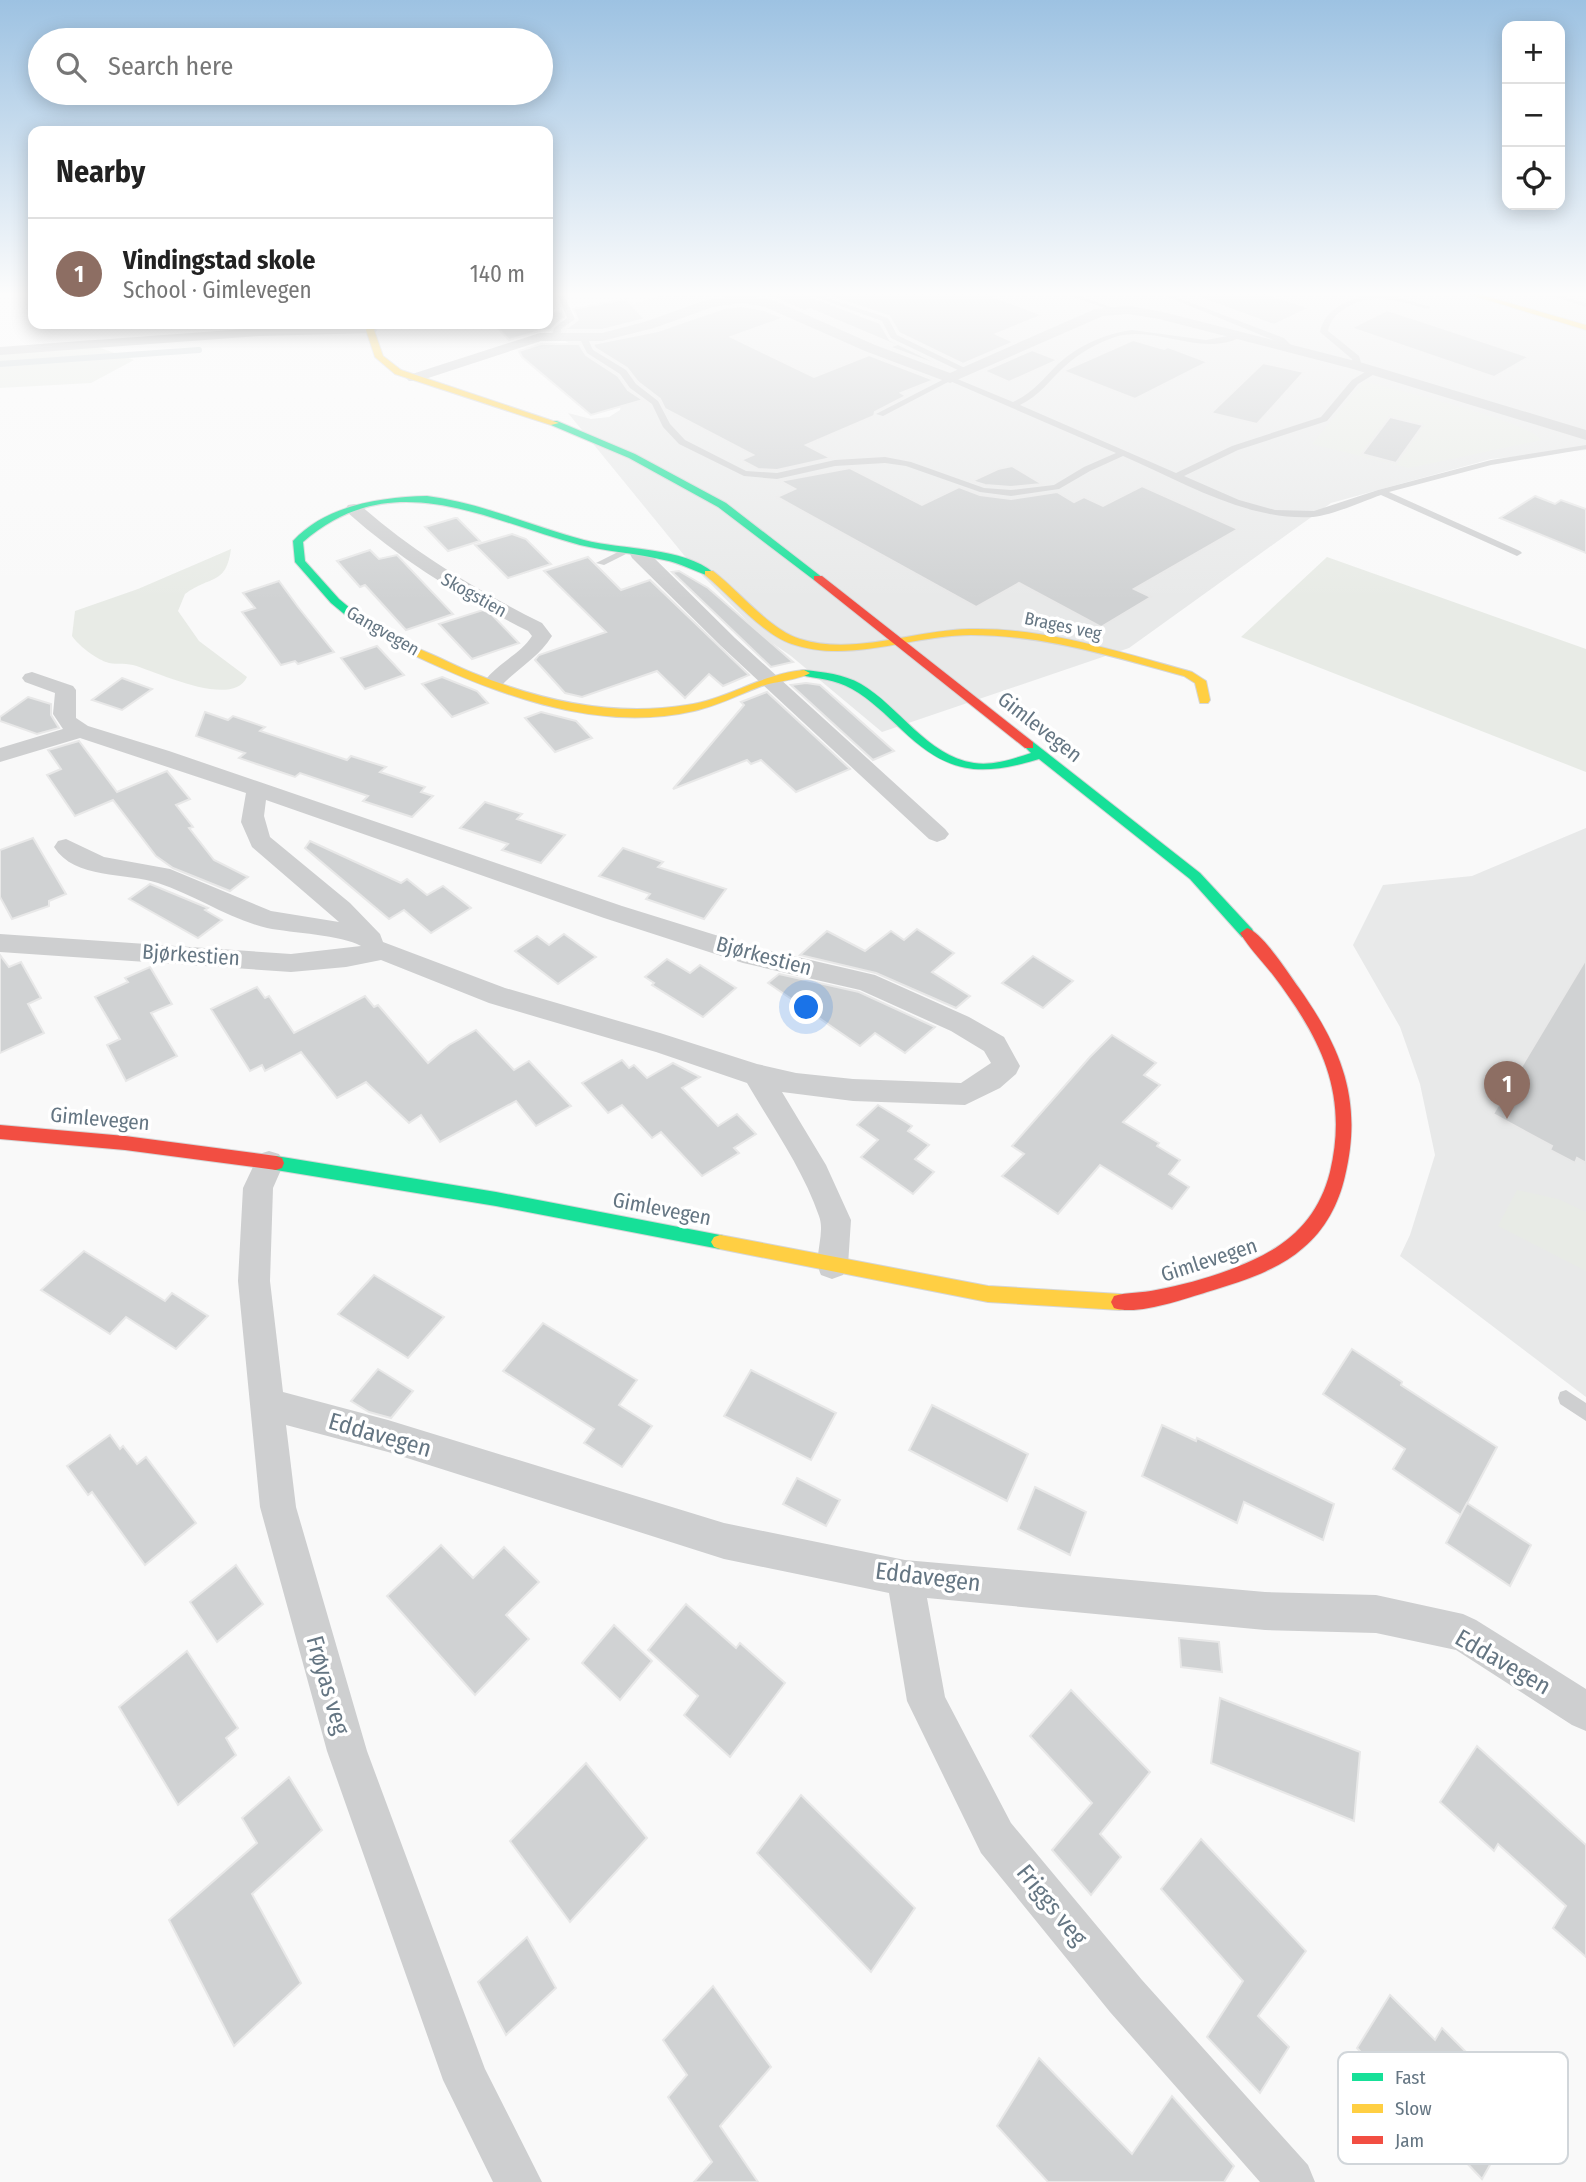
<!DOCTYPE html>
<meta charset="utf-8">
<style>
body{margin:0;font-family:"Fira Sans Condensed",sans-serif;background:#f6f6f6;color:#222}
.controls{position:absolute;right:21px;top:21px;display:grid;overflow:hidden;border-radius:14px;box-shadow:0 4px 18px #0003}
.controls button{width:63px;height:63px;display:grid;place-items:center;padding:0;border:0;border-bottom:2px solid #e0e0e0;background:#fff;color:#222;font:35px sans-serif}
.you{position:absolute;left:807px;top:1008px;width:24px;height:24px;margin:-18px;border:5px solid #fff;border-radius:50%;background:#1a73e8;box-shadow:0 0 0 10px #1a73e833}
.badge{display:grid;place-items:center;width:46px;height:46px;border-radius:50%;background:#111827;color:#fff;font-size:23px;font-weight:700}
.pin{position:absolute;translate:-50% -58px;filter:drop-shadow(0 2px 4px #0008)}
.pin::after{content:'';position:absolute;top:37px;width:24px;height:21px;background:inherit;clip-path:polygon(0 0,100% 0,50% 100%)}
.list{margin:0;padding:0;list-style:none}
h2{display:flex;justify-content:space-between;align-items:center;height:91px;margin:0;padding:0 28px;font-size:30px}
h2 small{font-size:23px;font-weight:400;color:#767676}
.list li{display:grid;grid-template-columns:46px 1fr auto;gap:21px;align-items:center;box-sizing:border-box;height:112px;padding:0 28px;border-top:2px solid #e0e0e0}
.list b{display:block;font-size:26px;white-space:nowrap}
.list p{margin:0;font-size:23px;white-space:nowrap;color:#767676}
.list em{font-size:23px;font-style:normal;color:#767676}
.icon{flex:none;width:38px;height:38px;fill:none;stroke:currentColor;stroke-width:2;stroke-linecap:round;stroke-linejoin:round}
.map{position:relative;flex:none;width:1586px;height:2182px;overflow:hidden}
.search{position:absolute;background:#fff;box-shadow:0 4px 18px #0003;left:28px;top:28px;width:525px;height:77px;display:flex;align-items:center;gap:18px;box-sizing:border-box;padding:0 24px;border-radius:38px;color:#767676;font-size:26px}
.panel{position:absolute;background:#fff;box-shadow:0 4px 18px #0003;left:28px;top:126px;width:525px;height:203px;border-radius:14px}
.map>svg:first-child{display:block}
.built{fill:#e8e9e9}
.green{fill:#e8ebe6}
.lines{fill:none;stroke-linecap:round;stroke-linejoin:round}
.stream{stroke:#ced6d9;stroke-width:6}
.building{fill:#d0d2d3;stroke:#e8e8e8;stroke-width:2}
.fast-casing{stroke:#d5d6d7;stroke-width:2}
.slow-casing{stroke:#d5d6d7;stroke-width:2}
.jam-casing{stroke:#d5d6d7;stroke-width:2}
.lane{fill:#cecfd0;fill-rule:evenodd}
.street{fill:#cecfd0;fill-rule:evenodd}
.fast{fill:#16e098;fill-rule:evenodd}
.slow{fill:#ffcf43;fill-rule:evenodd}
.jam{fill:#f24e42;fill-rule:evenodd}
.labels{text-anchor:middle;stroke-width:7;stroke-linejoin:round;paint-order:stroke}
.far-street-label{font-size:18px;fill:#657683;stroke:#fff}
.street-label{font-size:21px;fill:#657683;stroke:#fff}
.near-street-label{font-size:24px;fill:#657683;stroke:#fff}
.key{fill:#fff;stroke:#d1d6da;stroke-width:2}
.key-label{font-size:19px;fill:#657683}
</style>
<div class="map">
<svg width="1586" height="2182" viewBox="0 0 1586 2182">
<rect width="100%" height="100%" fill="#f9f9f9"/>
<!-- built -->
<g class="built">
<polygon points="661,295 1586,295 1586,450 1491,459 1331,503 1129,648 882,732 791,656 762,636 692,565 568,413 591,419 609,417 620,410 622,399 581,351 551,332 555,323 621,308"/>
<polygon points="1586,828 1586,1397 1400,1256 1410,1235 1435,1155 1420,1084 1400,1027 1353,945 1383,885 1472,876"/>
</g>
<!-- green -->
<g class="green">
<polygon points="90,340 95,346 134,360 91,383 0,388 0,348"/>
<path d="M1364 381C1401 392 1520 418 1542 440L1409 468 1312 444Z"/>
<path d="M231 549C226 586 210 575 185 594L178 611 199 641 247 677C232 709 158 672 133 665 124 663 114 665 106 662 95 658 78 645 72 636L75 611 138 589Z"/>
<polygon points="1327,557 1586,649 1586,772 1241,637"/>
<polygon points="1517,1190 1558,1199 1586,1212 1586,1271 1498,1226"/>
</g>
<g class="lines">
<!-- stream -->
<polyline class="stream" points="0,364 199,350"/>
</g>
<!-- building -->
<g class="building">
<polygon points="761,295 807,295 880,323 890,340 951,370 889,347 895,345 810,309 804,311 774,298"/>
<polygon points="825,295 989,295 1043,315 996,334 1014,342 963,364 899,333 889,316"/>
<polygon points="1201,295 1271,295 1310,308 1274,325 1200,298"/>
<polygon points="626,299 645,319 602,330 564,330 578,320 573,309"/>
<polygon points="742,306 764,310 784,318 731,337 814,377 869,355 934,380 901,393 906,396 875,412 874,416 806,445 831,458 777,470 758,469 741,460 753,455 665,409 660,399 638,382 627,368 595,348 593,344 658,331 724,308"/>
<polygon points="1387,310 1424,322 1529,357 1494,377 1351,328"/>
<polygon points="562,311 564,317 551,330 539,331 509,340 494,324 548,324 548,314"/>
<polygon points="1133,340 1164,349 1168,347 1208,362 1135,399 1063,371"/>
<polygon points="541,344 579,344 586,355 618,376 628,390 643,400 591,415 522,357 519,351"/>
<polygon points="1032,350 1058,360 1009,382 984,371"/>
<polygon points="1263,363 1304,372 1257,424 1211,413"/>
<polygon points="1390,417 1423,425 1396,463 1362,454"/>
<polygon points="1012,466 1042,484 1011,487 985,485 972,481 998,469"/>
<polygon points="850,468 922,505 959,487 980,495 1011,499 1057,492 1074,502 1084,497 1103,506 1142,486 1238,529 1134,589 1151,597 1101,627 1019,583 976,607 777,497 795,489 780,481"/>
<polygon points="1535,496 1555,504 1561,500 1586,509 1586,553 1500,518"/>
<polygon points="455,518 457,518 480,541 448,551 425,527"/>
<polygon points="512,534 526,539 551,564 508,578 475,545"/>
<polygon points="370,550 379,559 397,555 453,614 406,630 365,585 360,587 337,561"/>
<polygon points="588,557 621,590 650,580 749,675 723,686 709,674 685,698 657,671 582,697 565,693 535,660 539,655 606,632 544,571"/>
<polygon points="679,571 708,588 793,662 771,667 672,572"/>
<polygon points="279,581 298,607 334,652 298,664 295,661 281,665 242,612 255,608 243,593"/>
<polygon points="483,610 491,614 519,643 472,659 439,624"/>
<polygon points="377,646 404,675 365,689 341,658"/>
<polygon points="442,677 477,691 488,703 452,717 422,684"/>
<polygon points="122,678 152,689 122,710 92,700"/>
<polygon points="806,683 820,685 894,751 873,760 791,685"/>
<polygon points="767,692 850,769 796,792 761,760 751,764 747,760 673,789 744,705 741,702"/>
<polygon points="28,697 51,704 51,715 59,728 37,734 0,721 0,717"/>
<polygon points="205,712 228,720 233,716 265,727 260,731 347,760 351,756 386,767 380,772 425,787 421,792 433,796 412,817 363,801 368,796 300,773 295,777 239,758 245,753 196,736"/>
<polygon points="541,712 576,721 592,738 555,752 525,718"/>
<polygon points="79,741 117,792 167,771 190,799 176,805 193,827 189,828 214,860 248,877 230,891 173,868 156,856 113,800 75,816 47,775 61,769 48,750"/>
<polygon points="485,802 522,814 517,819 565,835 541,863 502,850 508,844 460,828"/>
<polygon points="33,838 66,894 49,901 49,906 12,919 0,897 0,850"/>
<polygon points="310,841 401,883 407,879 427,895 443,886 471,908 431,933 404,910 389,919 305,848"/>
<polygon points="623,848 663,862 658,867 726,889 704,919 646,899 650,894 599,876"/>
<polygon points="150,884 208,908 205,910 222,920 198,938 129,899"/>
<polygon points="917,929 954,953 932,972 970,996 956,1008 876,973 800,955 827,931 865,951 891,931 904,940"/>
<polygon points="564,934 596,957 558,984 515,951 537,936 549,945"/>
<polygon points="0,955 9,967 21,962 41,998 28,1004 44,1033 0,1053"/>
<polygon points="1033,956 1073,981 1043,1008 1002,983"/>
<polygon points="667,959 690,973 700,965 736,988 703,1017 652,985 654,983 645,977"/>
<polygon points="1586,959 1586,1163 1577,1158 1575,1163 1550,1150 1552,1146 1493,1114"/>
<polygon points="150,967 172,1004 151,1013 177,1056 126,1081 107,1045 120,1039 95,997 128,982 125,978"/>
<polygon points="779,974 859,992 935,1027 905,1053 875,1033 860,1046 768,983"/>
<polygon points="257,987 265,998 269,996 294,1033 365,996 374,1007 378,1005 428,1063 449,1045 476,1030 514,1070 529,1061 571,1106 536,1126 516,1101 440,1142 421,1115 409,1123 366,1082 337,1098 301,1052 265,1071 262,1065 250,1071 211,1009"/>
<polygon points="1112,1035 1156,1063 1144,1075 1160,1085 1123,1122 1159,1143 1157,1146 1180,1160 1169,1174 1189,1187 1172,1209 1100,1165 1058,1214 1002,1176 1024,1154 1012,1146 1090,1057"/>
<polygon points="622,1060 629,1068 634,1065 647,1078 673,1063 700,1077 682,1088 718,1126 737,1114 756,1134 734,1148 739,1153 702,1176 661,1132 652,1138 622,1105 608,1113 582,1083"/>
<polygon points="878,1105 912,1126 908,1131 929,1145 915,1159 934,1172 913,1194 861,1157 878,1140 857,1125"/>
<polygon points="84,1251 165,1301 172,1293 208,1316 176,1349 126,1317 110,1334 41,1290"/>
<polygon points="374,1275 444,1317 408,1358 338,1314"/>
<polygon points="543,1323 637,1380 619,1405 652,1426 622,1467 584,1443 594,1429 503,1371"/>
<polygon points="1352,1349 1402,1382 1401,1385 1497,1447 1461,1515 1393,1469 1405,1449 1323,1394"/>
<polygon points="378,1369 413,1391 391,1418 369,1412 351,1401"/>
<polygon points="751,1370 836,1413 811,1460 724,1416"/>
<polygon points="932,1405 1028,1454 1007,1501 909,1450"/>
<polygon points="1162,1425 1196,1441 1197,1438 1334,1504 1323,1540 1244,1502 1237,1523 1142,1476"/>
<polygon points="110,1435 120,1449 123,1446 137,1464 146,1457 196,1523 145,1565 92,1492 88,1495 67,1466"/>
<polygon points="797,1478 840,1500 826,1526 783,1504"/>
<polygon points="1035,1487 1086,1512 1070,1555 1018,1529"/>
<polygon points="1467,1503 1531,1545 1510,1586 1446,1543"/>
<polygon points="441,1545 473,1578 504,1547 539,1582 506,1615 529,1639 475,1695 387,1596"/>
<polygon points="236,1565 263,1604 217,1642 190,1602"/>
<polygon points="686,1604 736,1648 740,1643 785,1683 730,1757 684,1715 698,1696 648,1650"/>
<polygon points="614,1625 652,1661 620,1700 582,1663"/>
<polygon points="1179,1638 1219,1642 1222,1672 1181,1667"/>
<polygon points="187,1651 238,1728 226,1738 236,1755 178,1805 119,1707"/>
<polygon points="1071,1690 1150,1772 1100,1834 1121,1857 1091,1895 1052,1850 1092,1803 1030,1736"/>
<polygon points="1220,1698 1360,1752 1354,1821 1211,1763"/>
<polygon points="1477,1746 1586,1845 1586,1957 1553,1928 1566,1906 1498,1844 1494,1851 1440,1802"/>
<polygon points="586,1763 647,1838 570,1922 510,1841"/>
<polygon points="289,1777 322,1830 252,1894 301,1983 234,2046 169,1920 257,1843 242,1818"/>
<polygon points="801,1795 915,1908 871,1972 757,1853"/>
<polygon points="1201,1839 1306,1951 1258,2016 1289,2047 1260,2093 1207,2037 1243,1981 1161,1889"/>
<polygon points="527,1937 556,1988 506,2035 478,1982"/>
<polygon points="713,1986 771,2067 720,2126 758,2182 694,2182 712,2162 668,2097 687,2075 663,2040"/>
<polygon points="1390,1995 1435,2040 1442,2028 1522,2108 1482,2179 1442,2137 1428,2161 1380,2110 1394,2087 1357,2048"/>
<polygon points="1039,2058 1132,2154 1172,2096 1234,2166 1224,2182 1048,2182 997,2126"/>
</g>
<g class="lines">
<!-- fast casing -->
<g class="fast-casing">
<g id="fast">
<polygon points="551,421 557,421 635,454 726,503 823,578 814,580 718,507 629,458 551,425"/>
<path d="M427 496C482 503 531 526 584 540 622 550 684 547 714 573L709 576C694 571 680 563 664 560 637 553 608 552 580 545 486 520 392 464 303 542L305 561 339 599 363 619 411 647 401 649 355 623 331 603 295 562 293 541C326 505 381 497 427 496Z"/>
<path d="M804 670C824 672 843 674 861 684 899 706 927 756 974 763 993 766 1013 759 1031 753L1023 745 1025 742H1033L1200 873 1252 929 1254 933 1252 937H1242L1190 879 1039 759C979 777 948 774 902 730 886 715 870 699 852 689 835 679 818 679 800 675V671Z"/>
<polygon points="276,1156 496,1192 720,1235 726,1237 729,1242 726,1247 720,1249 496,1206 276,1170 270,1168 268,1163 270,1158"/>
</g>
</g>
<!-- slow casing -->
<g class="slow-casing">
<g id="slow">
<polygon points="1471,295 1482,295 1586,325 1586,330"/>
<polygon points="371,324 379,324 374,330 383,356 401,370 559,423 551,425 395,374 375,357 366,330"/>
<path d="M705 571H713C738 590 770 630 800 639 854 656 914 630 969 629 1044 627 1120 652 1192 672L1206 681 1210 700 1208 703H1200L1195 683 1184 676C1114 657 1044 635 971 635 912 635 850 664 792 644 762 634 731 596 705 575Z"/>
<path d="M405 644C428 651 451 664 473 673 541 701 614 717 687 705 728 699 761 674 804 670L810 673C802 679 772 682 759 687 738 695 717 706 694 711 594 734 490 692 401 649L399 647Z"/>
<polygon points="720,1235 988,1286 1120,1294 1126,1296 1129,1302 1126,1308 1120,1310 988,1302 720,1249 714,1247 711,1242 714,1237"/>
</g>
</g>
<!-- jam casing -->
<g class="jam-casing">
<g id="jam">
<polygon points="814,576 822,576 1033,742 1033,748 1025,748 814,580"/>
<path d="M1247 928C1262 932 1289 974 1299 988 1342 1049 1363 1101 1345 1176 1339 1203 1325 1230 1303 1248 1277 1271 1240 1282 1207 1292 1184 1299 1137 1316 1114 1308L1111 1302 1114 1296C1127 1292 1142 1293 1156 1290 1188 1284 1223 1274 1253 1260 1293 1242 1319 1215 1330 1172 1349 1092 1320 1037 1273 975 1262 961 1249 948 1240 933Z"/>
<polygon points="0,1125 125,1136 276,1156 282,1158 284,1163 282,1168 276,1170 125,1150 0,1139"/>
</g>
</g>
<!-- lane -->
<g class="lane">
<polygon points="558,295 564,295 575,319 561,329 560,337 556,339 552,337 554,328 567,318"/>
<polygon points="810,295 818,295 888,318 897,335 969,370 962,372 891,338 882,321"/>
<polygon points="1068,295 1077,295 1119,310 1113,311"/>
<polygon points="1163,295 1171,295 1284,338 1291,345 1290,349 1283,351 1283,346 1278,342"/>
<path d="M1366 295H1390L1431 307 1427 309C1398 301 1372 291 1344 309 1335 315 1330 321 1328 331L1359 356 1362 366 1358 368 1354 366 1352 359 1320 332C1325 309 1346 301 1366 295Z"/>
<polygon points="1549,295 1558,295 1586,303 1586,307"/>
<path d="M1132 330 1206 340 1239 334 1243 336C1202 359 1157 324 1115 337 1097 343 1079 353 1064 367 1049 381 1039 396 1020 405L1176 473 1232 446 1321 417 1352 380 1370 369H1376V373L1358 384 1327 421 1238 450 1184 476 1239 500 1275 510 1314 511 1378 490 1491 460 1586 445V449L1491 465 1389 492 1520 551 1522 553 1517 556 1381 495C1361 502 1333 515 1313 517 1247 521 1183 482 1123 456L1090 471 1059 489 1011 496 980 492 906 466 885 463 835 466 777 479 744 476 679 444 663 427 652 404 630 388 620 374 587 353 580 339 587 337 593 350 626 370 636 384 658 401 670 424 685 440 746 471 777 473 835 460 885 457 911 462 984 488 1011 490 1054 485 1084 467 1116 453 950 381 883 416 876 414 950 376 1013 402C1033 393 1043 379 1058 364 1079 345 1104 334 1132 330Z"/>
<polygon points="624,549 632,551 604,565 596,563"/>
<polygon points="1566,1390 1586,1403 1586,1421 1560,1404 1558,1398 1560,1392"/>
</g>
<!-- street -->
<g class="street">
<polygon points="742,295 773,300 875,345 950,373 1095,309 1128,306 1159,311 1363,363 1586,430 1586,440 1353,369 1159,319 1128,314 1103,316 950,383 865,351 765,307 742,303 713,307 654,328 602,341 541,341 419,381 409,381 406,378 409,375 540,333 602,333 644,322 706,300"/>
<polygon points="370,326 377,330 375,333 259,336 0,355 0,347 259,328"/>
<path d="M354 504 360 505C416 554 476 590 542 623L552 636C539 657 518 668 501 686H487L484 682C497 663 521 654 532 636L528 631C463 598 402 561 348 513L345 509 348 505Z"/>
<polygon points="639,548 646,550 735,638 945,829 949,834 945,839 937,842 929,839 721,646 632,558 630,554 632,550"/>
<path d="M32 672 73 686 76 690V718L88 726 169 751 622 906 754 947 875 975 969 1017 1004 1037 1020 1066 1016 1074 1000 1088 965 1105 853 1101 782 1092 826 1165 851 1220 848 1265 843 1275 832 1279 821 1275C812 1256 826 1235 819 1216 803 1169 772 1126 747 1083L656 1052 489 1003 381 960 346 967 291 972 0 952V934L291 954 361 946C342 935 292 933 267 928 229 919 195 895 158 883 126 872 75 880 54 847L58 841 66 839 104 857 170 869 271 911 339 922 252 847 241 822 246 793 80 738 0 762V748L63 729 53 714 55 693 25 682 22 678 25 674ZM266 800 604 918 743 963 860 990 951 1031 984 1051 991 1063 961 1083 853 1079 796 1073 757 1064 660 1033 505 988 383 942 380 934 350 903 270 837 264 816Z"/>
<polygon points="269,1151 279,1154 284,1163 273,1188 270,1281 283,1392 388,1420 724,1523 905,1560 1265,1592 1376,1595 1463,1614 1476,1620 1586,1689 1586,1731 1572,1725 1456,1650 1376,1633 1265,1630 927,1598 945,1697 1011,1823 1142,1980 1308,2165 1315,2182 1260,2182 1110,2012 981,1853 907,1701 889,1593 724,1559 388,1452 286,1425 296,1507 367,1751 485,2069 542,2182 493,2182 443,2080 327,1751 260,1507 238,1281 243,1188 259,1154"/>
</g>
<!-- fast -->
<use href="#fast" class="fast"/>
<!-- slow -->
<use href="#slow" class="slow"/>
<!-- jam -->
<use href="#jam" class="jam"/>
</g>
<!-- sky -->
<linearGradient id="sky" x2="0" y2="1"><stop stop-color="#9dc2e2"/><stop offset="0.49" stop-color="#fcfcfc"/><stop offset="1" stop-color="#fcfcfc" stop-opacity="0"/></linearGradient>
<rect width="1586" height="600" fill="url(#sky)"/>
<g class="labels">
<!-- far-street labels -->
<g class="far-street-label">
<text transform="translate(474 595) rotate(29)" y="6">Skogstien</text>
<text transform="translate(1063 626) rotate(12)" y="6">Brages veg</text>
<text transform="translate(383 631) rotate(30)" y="6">Gangvegen</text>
</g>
<!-- street labels -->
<g class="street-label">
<text transform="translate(1040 727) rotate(38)" y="7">Gimlevegen</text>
<text transform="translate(191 955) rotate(4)" y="7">Bjørkestien</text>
<text transform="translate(764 956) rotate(15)" y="7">Bjørkestien</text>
<text transform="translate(100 1119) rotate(5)" y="7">Gimlevegen</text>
<text transform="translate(662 1209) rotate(11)" y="7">Gimlevegen</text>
<text transform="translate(1209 1260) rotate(-18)" y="7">Gimlevegen</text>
</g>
<!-- near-street labels -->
<g class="near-street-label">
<text transform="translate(380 1435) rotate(16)" y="8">Eddavegen</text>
<text transform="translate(928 1577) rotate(7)" y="8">Eddavegen</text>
<text transform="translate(1503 1662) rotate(30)" y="8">Eddavegen</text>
<text transform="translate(328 1685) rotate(74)" y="8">Frøyas veg</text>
<text transform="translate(1052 1905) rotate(51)" y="8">Friggs veg</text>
</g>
</g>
<!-- legend -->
<rect x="1338" y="2052" width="230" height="112" rx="10" class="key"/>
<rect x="1352" y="2073" width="31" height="8" fill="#16e098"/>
<rect x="1352" y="2104" width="31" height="9" fill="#ffcf43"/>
<rect x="1352" y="2136" width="31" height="8" fill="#f24e42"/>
<g class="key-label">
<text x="1395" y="2084">Fast</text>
<text x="1395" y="2115">Slow</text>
<text x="1395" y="2147">Jam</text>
</g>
</svg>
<div class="controls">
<button>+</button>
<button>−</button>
<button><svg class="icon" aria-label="locate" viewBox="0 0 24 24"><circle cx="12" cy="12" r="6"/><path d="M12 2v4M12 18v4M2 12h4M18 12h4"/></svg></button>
</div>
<div class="you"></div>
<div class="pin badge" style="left:1507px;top:1119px;background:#8d6e63">1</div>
<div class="search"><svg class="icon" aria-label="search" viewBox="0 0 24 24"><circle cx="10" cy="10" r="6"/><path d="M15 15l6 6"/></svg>Search here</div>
<section class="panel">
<h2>Nearby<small></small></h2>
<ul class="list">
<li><span class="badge" style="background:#8d6e63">1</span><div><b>Vindingstad skole</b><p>School · Gimlevegen</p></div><em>140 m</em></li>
</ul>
</section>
</div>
